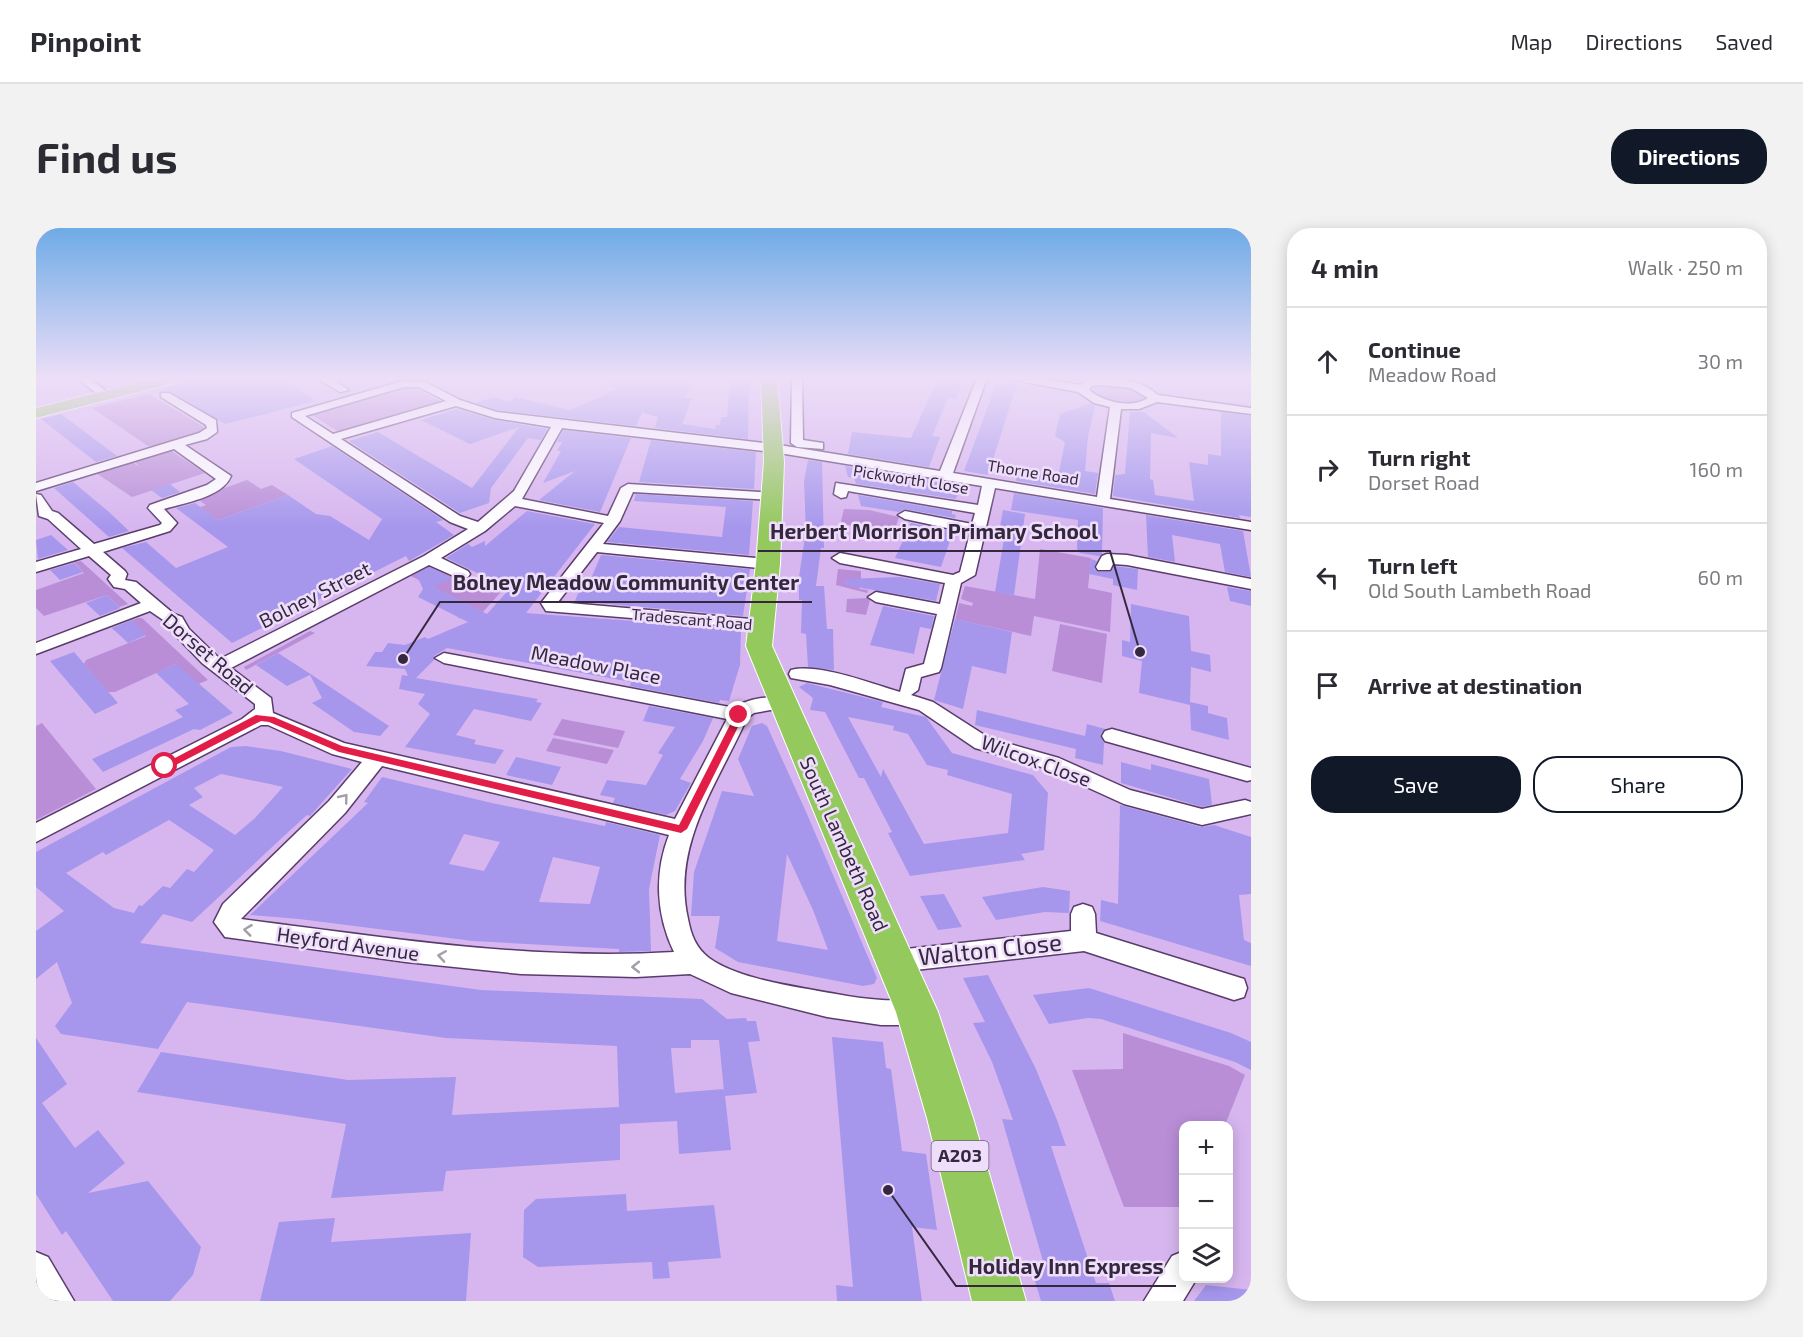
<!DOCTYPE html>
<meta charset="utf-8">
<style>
body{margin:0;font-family:"Exo 2",sans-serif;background:#f2f2f3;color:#2b2b33}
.controls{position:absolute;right:18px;bottom:18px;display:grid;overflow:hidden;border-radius:12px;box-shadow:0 3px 15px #0003}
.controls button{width:54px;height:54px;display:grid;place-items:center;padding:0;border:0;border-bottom:2px solid #e1e1e2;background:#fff;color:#2b2b33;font:30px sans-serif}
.stop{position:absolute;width:18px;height:18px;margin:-14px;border:4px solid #e11d48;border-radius:50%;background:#fff}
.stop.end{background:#e11d48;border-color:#fff;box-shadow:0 2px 6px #0008}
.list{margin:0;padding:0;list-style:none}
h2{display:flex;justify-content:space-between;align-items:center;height:78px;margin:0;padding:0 24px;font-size:26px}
h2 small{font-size:20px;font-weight:400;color:#7c7c81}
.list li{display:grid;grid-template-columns:39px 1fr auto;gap:18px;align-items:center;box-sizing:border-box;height:108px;padding:0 24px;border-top:2px solid #e1e1e2}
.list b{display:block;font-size:22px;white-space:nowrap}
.list p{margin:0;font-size:20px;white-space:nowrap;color:#7c7c81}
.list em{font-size:20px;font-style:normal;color:#7c7c81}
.actions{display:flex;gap:12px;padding:18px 24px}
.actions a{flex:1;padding:14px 0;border:2px solid #111827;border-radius:24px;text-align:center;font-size:21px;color:#111827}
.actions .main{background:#111827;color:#fff}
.icon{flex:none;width:33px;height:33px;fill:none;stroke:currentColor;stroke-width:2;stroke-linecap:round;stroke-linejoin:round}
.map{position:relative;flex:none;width:1215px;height:1073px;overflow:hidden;border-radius:24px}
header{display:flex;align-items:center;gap:36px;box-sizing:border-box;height:84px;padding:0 30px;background:#fff;border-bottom:2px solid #e1e1e2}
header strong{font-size:28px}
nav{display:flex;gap:33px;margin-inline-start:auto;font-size:21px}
.intro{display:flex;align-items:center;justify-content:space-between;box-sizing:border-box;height:144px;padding:0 36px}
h1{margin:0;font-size:42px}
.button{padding:15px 27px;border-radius:24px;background:#111827;color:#fff;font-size:21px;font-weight:700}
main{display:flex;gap:36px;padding:0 36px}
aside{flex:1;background:#fff;border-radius:24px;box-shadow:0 3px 15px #0003}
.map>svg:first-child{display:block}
.green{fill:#b98ed7}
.building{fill:#a697ed;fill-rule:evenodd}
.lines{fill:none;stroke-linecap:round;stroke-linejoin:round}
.minor-casing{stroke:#593c6c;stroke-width:3}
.highway-casing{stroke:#fff;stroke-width:2}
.minor{fill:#fff;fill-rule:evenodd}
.highway{fill:#94c95d;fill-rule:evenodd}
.oneway{stroke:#a49ea8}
.route{fill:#e11d48}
.labels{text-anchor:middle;stroke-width:5;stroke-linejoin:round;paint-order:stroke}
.far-street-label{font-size:16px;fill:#35283e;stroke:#efdefb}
.shield{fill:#efdefb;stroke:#6d5f77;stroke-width:1.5}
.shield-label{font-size:18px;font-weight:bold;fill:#35283e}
.street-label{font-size:20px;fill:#35283e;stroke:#efdefb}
.near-street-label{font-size:24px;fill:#35283e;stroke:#efdefb}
.leader{fill:none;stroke:#35283e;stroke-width:2}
.callout-dot{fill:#35283e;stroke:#efdefb;stroke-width:2}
.callout-label{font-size:21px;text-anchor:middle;font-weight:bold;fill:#35283e;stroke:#efdefb;stroke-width:5;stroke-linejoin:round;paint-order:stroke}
</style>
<header>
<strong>Pinpoint</strong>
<nav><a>Map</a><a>Directions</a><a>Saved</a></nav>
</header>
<div class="intro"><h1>Find us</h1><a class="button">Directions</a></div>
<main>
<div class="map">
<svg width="1215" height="1073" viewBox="0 0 1215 1073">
<rect width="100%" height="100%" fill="#d7b6ef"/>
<!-- green -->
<g class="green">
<path d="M1068 156 1095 159 1111 169 1110 172C1092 181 1071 172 1054 164L1056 159Z"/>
<polygon points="375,158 406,174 303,204 274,186"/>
<polygon points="113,166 168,199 166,203 124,217 112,218 56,180"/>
<polygon points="134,222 169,245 96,269 60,245 96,234 104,239 98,233"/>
<polygon points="211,252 225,261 236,257 252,267 182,292 164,279 170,277 160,270"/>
<polygon points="808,281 833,282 863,289 858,304 854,305 808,296 805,293"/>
<polygon points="1004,321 1055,330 1052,360 1076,365 1074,404 998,388 995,408 923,392 918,398 923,375 936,378 937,375 925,371 929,358 999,371"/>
<polygon points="45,333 92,376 83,379 71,367 8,388 0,380 0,362 48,345 38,334"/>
<polygon points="397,336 464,365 437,395 421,389 436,379 375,348"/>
<polygon points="802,341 825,343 825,351 820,351 824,361 832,362 831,365 800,357"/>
<polygon points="832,370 834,372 830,387 810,384 811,371"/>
<polygon points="102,390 106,390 172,452 153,460 140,436 79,464 72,464 48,436 50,432 110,408 98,395 79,403 76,400"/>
<polygon points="1024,396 1071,406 1066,455 1016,443"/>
<polygon points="274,403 279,405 210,442 208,439"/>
<polygon points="526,491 589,503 582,520 517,507"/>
<polygon points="6,495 60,561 0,592 0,498"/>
<polygon points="517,510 578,522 571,536 510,523"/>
<polygon points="1087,805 1193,838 1209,847 1189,897 1148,898 1147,979 1088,979 1036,842 1087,841"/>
</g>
<!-- building -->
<g class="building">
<polygon points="150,150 243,150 280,173 189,196 127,160 147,155"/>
<polygon points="557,150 657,153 649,170 656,170 646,196 679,201 680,197 684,197 685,189 691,189 694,152 713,150 712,211 619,200 622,189 606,184 600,198 461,182 440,175 458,169 474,174 479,169 535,182 581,161"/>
<polygon points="902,150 926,155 920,171 912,170 896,208 904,209 893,239 812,226 816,204 875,210"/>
<polygon points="961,154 981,156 952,247 928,243"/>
<polygon points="1055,175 1059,178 1052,208 1049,243 1062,245 1059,266 980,253 981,243 1022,249 1029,214 1019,208 1024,186"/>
<polygon points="421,181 459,192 511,201 505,212 492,210 455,260 453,275 424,285 313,213 342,204 436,260 483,199 434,216 385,192"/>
<polygon points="1094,184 1108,184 1142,210 1115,205 1114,251 1117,252 1119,267 1158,273 1153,234 1172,237 1172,226 1185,228 1185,184 1215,188 1215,289 1203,287 1204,290 1077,268 1079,247 1089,246"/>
<polygon points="25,186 81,228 60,234 5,191"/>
<polygon points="527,202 595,210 564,284 503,272 539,243 507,255 525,223 521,223 526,214 521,214"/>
<polygon points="615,212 720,224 718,261 603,254"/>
<polygon points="296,218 407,292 400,294 418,307 373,333 370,328 196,415 86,320 110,314 140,340 192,319 140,280 159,275 182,292 252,267 280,286 294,288 333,312 346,291 258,231"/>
<polygon points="772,232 786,234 788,320 785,320 780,358 788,358 791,401 797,401 798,442 772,439 770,406 765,405 766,372 763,372 763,349 770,302 768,253"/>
<polygon points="809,238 889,251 924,259 920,271 820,256 818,250 812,249"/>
<polygon points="37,254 73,284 93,303 73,309 18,260"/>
<polygon points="134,256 144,264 126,270 115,262"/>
<polygon points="978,265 1067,280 1066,326 1063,328 1044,325 1041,321 1042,292 975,282"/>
<polygon points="600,266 717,273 713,327 571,314 583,299 686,309 690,279 598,273"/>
<polygon points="822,267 916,283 916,286 920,287 919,290 869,281 863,284 825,278"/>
<polygon points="967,282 989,286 978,367 959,364 968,311 962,310"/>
<polygon points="491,283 559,296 490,385 705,401 704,437 693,473 684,472 683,475 594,458 595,454 411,420 398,428 398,432 380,450 502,471 500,474 506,475 495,493 438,481 420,507 440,512 438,516 468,522 459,536 369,519 394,486 382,476 389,466 363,461 366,447 372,448 369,441 330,438 339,424 346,424 352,415 369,417 389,409 392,411 432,394 382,369 387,361 380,346 393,339 416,350 397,359 451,386 477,357 458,353 410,330 432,316 436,319 449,313 449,318"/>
<polygon points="1110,287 1207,303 1215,349 1189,344 1184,316 1136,307 1139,334 1112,329"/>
<polygon points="875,295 917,304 905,339 859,330"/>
<polygon points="15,307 32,322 2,331 0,312"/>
<polygon points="565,327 714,341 707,388 539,373 544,361 550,362"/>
<polygon points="1055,331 1061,333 1058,340 1062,344 1074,344 1078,338 1102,341 1101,362 1077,357 1077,351 1053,346"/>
<polygon points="38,335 47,344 24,352 14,342"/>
<polygon points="864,349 904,356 900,373 809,357 809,351"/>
<polygon points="1191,359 1215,363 1215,378 1194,373"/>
<polygon points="71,367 84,380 64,388 50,375"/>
<polygon points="1095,376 1153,388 1155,423 1174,427 1175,444 1155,439 1154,474 1172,478 1172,485 1191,490 1193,512 1155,502 1154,477 1103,465 1106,433 1086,428 1086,412 1094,414"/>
<polygon points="847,378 898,388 895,401 884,399 878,426 834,417"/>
<polygon points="919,391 976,404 970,446 936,438 927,481 898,472"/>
<polygon points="96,392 110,407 92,415 76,400"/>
<polygon points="38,424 82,475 59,486 14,433"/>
<polygon points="242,425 273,445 353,498 344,508 318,504 276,475 286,470 274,447 251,458 220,437"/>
<polygon points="140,436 197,485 164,502 158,501 67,544 56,531 147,489 139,482 153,476 120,445"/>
<path d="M771 455 847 474 845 479 890 489 916 525 997 547 1012 565 1008 622 985 626 989 632 874 648 852 605 856 604 828 550H823L789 484 774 482 777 470 763 459ZM812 489 858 498 857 502 872 506 891 537 912 542 911 547 976 566 972 605 888 616 847 541 845 549Z"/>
<polygon points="613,478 677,490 667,513 644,551 655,555 639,583 630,587 577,575 579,570 564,567 571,552 610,557 627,527 622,525 639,499 607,493"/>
<polygon points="941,482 1049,508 1051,496 1069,501 1064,507 1068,515 1067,537 1039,530 1040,521 939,497"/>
<path d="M726 495 731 498 771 586 841 750 838 756 827 758 702 734 679 720 684 688H655L658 644 686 563 718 568 702 531 716 498ZM751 626 777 682 792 722 741 713Z"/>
<path d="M210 518 245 523 316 541 274 588 271 587 249 607 156 694 127 686 104 715 445 762 666 771 691 791 710 790 711 793H720L724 813 712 814 721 865 689 868 695 922 643 926 641 893 584 896V932L410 943 407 963 295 970 310 896 101 864 125 824 312 852 420 849 416 887 583 879 581 818 410 810 151 774 122 821 25 806 19 798 36 775 21 734 0 751V703L28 683 0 659V624L195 519ZM185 546 234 556 247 559 219 590 199 607 153 577 167 569 158 560ZM133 592 178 622 158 644 151 641 134 660 127 658 106 678 103 677 98 685 78 680 30 645 67 624 70 627ZM655 812H683L688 864V861L639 865 635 820H655Z"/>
<polygon points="480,529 525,539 516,557 470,547"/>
<polygon points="1085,534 1115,542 1115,536 1173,551 1176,577 1166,579 1085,555"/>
<path d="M346 549 456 575 569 598 570 594 624 607 613 661 615 723 583 724V721L437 713 263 691 214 687 332 575 328 574ZM428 606 464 614 448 643 413 636ZM517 629 564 639 554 676 503 674Z"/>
<polygon points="1084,577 1165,599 1178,597 1215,609 1215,666 1203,667 1208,712 1215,715 1215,738 1064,693 1065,672 1082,676"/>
<polygon points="1007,659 1034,663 1033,685 1009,684 960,692 946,669"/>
<polygon points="908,666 926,699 902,702 884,668"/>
<polygon points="952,747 999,839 1021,892 1030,918 1015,918 1060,1055 1073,1055 1079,1073 1005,1073 995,1040 1009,1040 966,891 977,892 956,834 937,795 949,794 927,750"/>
<polygon points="1053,760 1195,805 1215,814 1215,842 1199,834 1065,791 1052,790 1013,796 997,767"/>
<polygon points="796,809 847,814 850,840 855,841 866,923 890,926 901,1002 876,999 886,1073 801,1073 800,1057 817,1059"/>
<polygon points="0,810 31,856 6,875 39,920 62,902 89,935 52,965 112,953 165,1019 157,1047 134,1073 77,1073 30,1003 26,1007 0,966"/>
<polygon points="590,966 591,983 678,977 685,1030 632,1034 634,1050 617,1051 616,1034 502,1039 487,1029 488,982 500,971"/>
<polygon points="299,990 295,1014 435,1005 430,1073 224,1073 243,994"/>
<polygon points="1170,1057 1215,1062 1215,1073 1158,1073"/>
</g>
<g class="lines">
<!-- minor casing -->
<g class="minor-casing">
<g id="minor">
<polygon points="41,150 53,150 75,167 65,169"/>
<polygon points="280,150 294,150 313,162 304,164"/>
<polygon points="756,150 766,150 767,212 787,215 787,221 761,219 755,215"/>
<path d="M941 150H951L917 245 1061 269 1074 179 1058 175 1042 164 967 150H996L1045 157 1047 154C1072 147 1103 150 1122 167L1215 180V186L1121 174 1103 181H1085L1074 271 1215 294V302L959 260 939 347 925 355 905 440 903 444 885 449 882 462 875 467 897 474 953 510 1023 530 1094 562 1166 581 1209 572 1215 574V586L1166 597 1088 576 1009 540 939 520 883 482 794 457 755 450 753 446 755 442C783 435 836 456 864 464L870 441 888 436 901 386 840 374 832 369 840 364 904 376 909 355 804 335 796 330 804 325 917 347 924 344 934 305 869 291 862 287 869 283 936 296 939 285 812 263 810 269 805 270 798 266 800 255 942 277 946 258 737 224 526 200 486 271 572 288 585 260 592 256 742 265 744 268 737 272 597 264 584 293 567 316 732 331 740 336 732 341 561 324 522 374 726 392 735 397 732 401 510 383 505 375 568 295 479 278 449 303 405 330 432 343 434 346 432 349H420L393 337 195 440 235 470 237 485 308 515 639 591 691 491 408 435 399 430 408 425 699 480C711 470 737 467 752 471L755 475 752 479 718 485 711 490C682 555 635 617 652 691 655 707 660 720 673 730 703 752 764 759 800 766 815 769 831 771 846 772 861 773 876 770 891 775L895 784 891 793 881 797H845L791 789 695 765 654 746 600 749 485 746 370 734 189 709 178 694 187 676 293 573 326 534 296 526 232 497H225L0 614V595L206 491 219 481V476L166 435 140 408 133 396 114 383 0 426V415L105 375 89 361 78 359 72 351 75 347 53 328 0 344V334L45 321 12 291 3 288 0 266 5 267 16 283 22 285 58 316 124 297 126 295 112 280 114 277 171 257 180 251 138 221 0 263V255L163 205 171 200 170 197 125 169V165H133L180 192 181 204 171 211 149 217 195 248C187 269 148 275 128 281L141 295 134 303 67 324 89 343 91 346 89 352 100 354 138 386 146 389 153 401 184 431 388 328 432 301 414 294 256 189V185L367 153 389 154 424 172 461 184 737 216 904 243ZM1066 157 1095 160 1112 170C1095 181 1068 174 1053 162L1055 158ZM368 159H383L410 173 297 206 269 188ZM420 178 459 190 515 199 478 263 442 294 424 288 305 211ZM346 538 633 607C618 645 620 687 638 724 492 733 349 709 205 691L309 585Z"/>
<polygon points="1071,326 1091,327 1215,351 1215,361 1091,337 1077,336 1074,342 1062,342 1060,339 1066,328"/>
<polygon points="1076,501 1215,540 1215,552 1211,553 1069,513 1066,508 1069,503"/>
<polygon points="1047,676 1056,679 1059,686 1060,705 1208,751 1211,760 1208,769 1198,772 1048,723 861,744 852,741 848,733 852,725 861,722 1035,703 1035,686 1038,679"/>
<polygon points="1148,1023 1148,1050 1161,1050 1147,1073 1108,1073 1136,1028"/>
<polygon points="0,1024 12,1029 38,1073 0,1073"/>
</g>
</g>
<!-- highway casing -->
<g class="highway-casing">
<g id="highway">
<polygon points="120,150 148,150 146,153 0,190 0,180"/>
<polygon points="725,150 741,150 748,234 744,336 736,418 902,784 937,890 990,1073 936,1073 891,890 860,784 710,418 720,336 728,234"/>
</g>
</g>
<!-- minor -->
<use href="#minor" class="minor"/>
<!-- highway -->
<use href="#highway" class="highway"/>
</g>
<!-- one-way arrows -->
<defs><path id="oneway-chevron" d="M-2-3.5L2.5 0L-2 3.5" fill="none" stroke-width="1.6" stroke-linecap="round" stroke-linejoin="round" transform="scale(1.5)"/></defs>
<g class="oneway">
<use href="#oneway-chevron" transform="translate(308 570) rotate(-51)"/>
<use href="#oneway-chevron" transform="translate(212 702) rotate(-173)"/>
<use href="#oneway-chevron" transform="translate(406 728) rotate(-171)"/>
<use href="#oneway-chevron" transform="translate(600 739) rotate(-180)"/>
</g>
<!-- sky -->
<linearGradient id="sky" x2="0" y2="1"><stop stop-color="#6fabe6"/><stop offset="0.5" stop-color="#eddef8"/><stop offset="1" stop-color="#eddef8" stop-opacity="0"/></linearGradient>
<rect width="1215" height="300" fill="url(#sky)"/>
<!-- route -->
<polygon class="route" points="703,484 708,487 651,601 645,605 303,524 233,494 225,493 132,541 124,538 220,487 238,489 306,518 643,597 699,487"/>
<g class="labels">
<!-- far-street labels -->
<g class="far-street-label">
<text transform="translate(997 244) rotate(9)" y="6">Thorne Road</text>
<text transform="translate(875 251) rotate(9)" y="6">Pickworth Close</text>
<text transform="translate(656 391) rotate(5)" y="6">Tradescant Road</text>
</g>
<!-- shield labels -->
<rect class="shield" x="895.5" y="913" width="57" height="30" rx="4.5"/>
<g class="shield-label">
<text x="924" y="934">A203</text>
</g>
<!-- street labels -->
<g class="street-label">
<text transform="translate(279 367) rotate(-27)" y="7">Bolney Street</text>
<text transform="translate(172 426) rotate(41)" y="7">Dorset Road</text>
<text transform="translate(560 437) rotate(11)" y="7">Meadow Place</text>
<text transform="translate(1000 533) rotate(20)" y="7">Wilcox Close</text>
<text transform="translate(808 616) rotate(66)" y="7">South Lambeth Road</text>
<text transform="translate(312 716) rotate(8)" y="7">Heyford Avenue</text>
</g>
<!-- near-street labels -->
<g class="near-street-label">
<text transform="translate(954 722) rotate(-6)" y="8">Walton Close</text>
</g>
</g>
<!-- callouts -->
<path class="leader" d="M1104 424L1074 323H722M367 431L404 374H776M852 962L920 1058H1140"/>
<g class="callout-dot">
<circle cx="1104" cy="424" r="6"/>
<circle cx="367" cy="431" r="6"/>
<circle cx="852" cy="962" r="6"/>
</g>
<g class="callout-label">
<text x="898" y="311">Herbert Morrison Primary School</text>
<text x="590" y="362">Bolney Meadow Community Center</text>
<text x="1030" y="1046">Holiday Inn Express</text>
</g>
</svg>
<div class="controls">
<button>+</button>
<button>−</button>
<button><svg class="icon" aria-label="layers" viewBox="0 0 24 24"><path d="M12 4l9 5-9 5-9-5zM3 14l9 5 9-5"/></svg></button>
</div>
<div class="stop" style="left:129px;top:538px"></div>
<div class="stop end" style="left:703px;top:487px"></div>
</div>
<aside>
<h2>4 min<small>Walk · 250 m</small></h2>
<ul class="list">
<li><svg class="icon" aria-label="ahead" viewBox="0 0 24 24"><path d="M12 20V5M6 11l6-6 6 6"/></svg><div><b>Continue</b><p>Meadow Road</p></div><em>30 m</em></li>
<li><svg class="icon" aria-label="right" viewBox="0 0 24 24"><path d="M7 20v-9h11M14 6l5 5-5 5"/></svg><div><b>Turn right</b><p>Dorset Road</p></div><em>160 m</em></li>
<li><svg class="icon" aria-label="left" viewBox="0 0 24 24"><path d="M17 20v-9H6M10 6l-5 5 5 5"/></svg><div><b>Turn left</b><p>Old South Lambeth Road</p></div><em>60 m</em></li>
<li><svg class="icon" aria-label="arrive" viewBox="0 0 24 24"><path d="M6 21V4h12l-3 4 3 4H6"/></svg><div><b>Arrive at destination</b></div></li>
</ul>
<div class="actions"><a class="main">Save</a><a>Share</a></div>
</aside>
</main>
